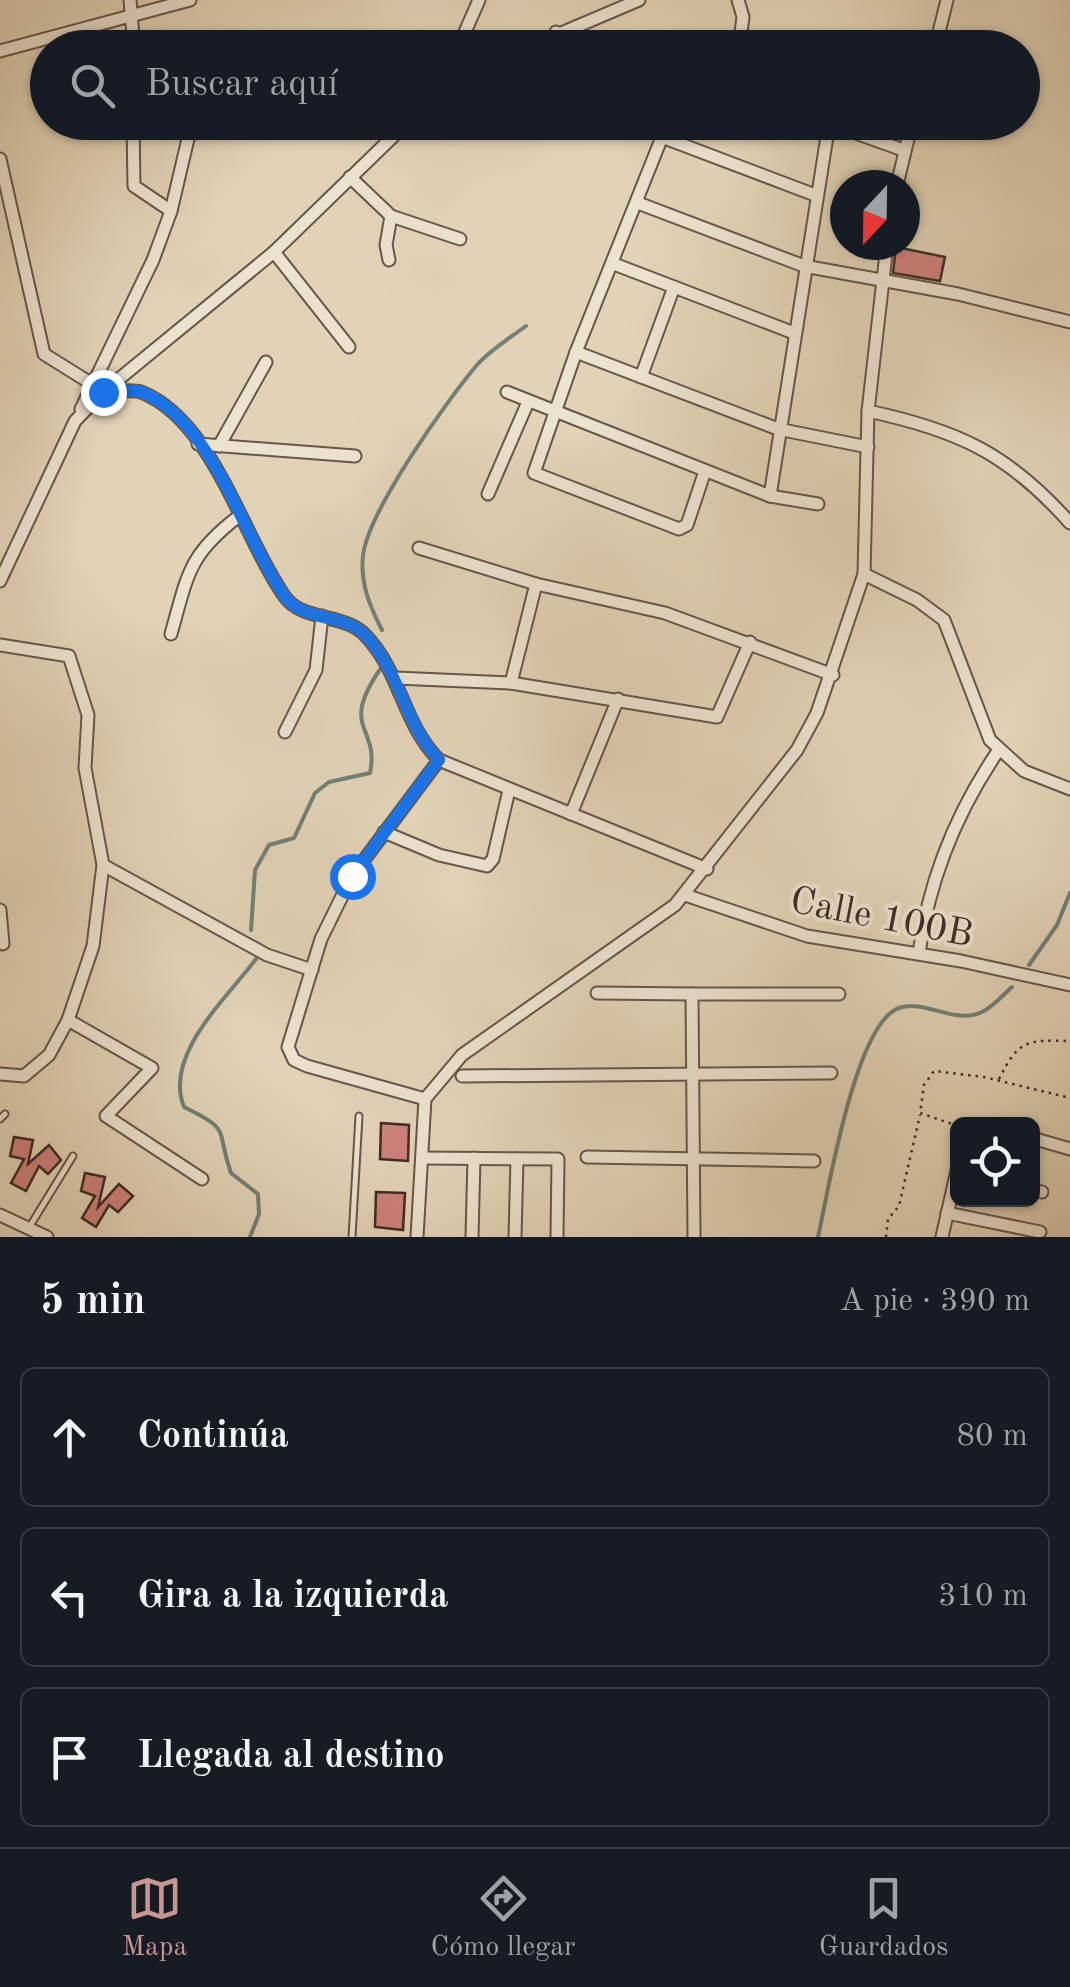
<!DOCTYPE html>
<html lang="es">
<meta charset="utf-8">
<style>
body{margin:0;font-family:"Old Standard TT",serif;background:#242831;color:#f1f3f6}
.controls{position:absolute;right:30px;bottom:30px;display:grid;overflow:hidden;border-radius:15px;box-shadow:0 2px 8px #0004}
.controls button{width:90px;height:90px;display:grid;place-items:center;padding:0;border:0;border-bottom:2px solid #363941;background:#171b24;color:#f1f3f6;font:50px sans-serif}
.compass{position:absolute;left:830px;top:170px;width:90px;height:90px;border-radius:50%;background:#171b24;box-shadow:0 2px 8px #0004;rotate:202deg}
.stop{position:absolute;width:30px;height:30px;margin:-22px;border:8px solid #1a73e8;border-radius:50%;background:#fff}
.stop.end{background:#1a73e8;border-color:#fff;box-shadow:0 2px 10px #0008}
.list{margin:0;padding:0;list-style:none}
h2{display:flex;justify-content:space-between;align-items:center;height:130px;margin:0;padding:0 40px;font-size:42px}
h2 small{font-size:32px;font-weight:400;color:#9ea1a6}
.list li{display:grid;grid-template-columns:65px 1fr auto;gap:30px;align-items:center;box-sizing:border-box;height:140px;margin:0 20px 20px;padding:0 20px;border:2px solid #363941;border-radius:15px}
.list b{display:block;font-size:38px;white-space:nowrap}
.list em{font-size:32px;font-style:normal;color:#9ea1a6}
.icon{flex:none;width:55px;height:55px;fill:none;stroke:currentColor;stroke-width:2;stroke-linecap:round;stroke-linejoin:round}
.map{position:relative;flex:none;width:1070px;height:1237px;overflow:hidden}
.search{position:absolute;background:#171b24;box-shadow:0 2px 8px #0004;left:30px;right:30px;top:30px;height:110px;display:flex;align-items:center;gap:25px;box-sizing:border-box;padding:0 35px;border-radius:55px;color:#9ea1a6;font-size:38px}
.sheet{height:610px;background:#171b24}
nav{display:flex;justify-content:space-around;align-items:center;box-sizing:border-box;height:140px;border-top:2px solid #363941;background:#171b24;font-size:28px;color:#9ea1a6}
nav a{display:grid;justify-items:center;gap:5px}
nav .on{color:#c59692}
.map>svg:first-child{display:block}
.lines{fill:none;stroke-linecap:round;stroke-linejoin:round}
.stream{stroke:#728077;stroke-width:4}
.building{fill:#ce817c;stroke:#3d2c25;stroke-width:2.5}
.lane-casing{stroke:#66564a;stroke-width:9}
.street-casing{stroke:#66564a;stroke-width:15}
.path{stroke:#3d2c25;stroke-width:2.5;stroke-dasharray:2.5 5;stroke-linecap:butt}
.lane{stroke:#ece2d0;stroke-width:5}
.street{stroke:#ece2d0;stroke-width:11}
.route{stroke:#1a73e8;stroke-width:12}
.labels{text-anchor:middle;stroke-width:8;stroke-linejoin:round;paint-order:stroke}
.street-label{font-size:38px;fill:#3d2c25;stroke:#ece2d0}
</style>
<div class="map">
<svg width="1070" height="1237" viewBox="0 0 1070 1237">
<rect width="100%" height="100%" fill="#e2d3b7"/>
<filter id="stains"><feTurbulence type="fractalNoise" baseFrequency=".002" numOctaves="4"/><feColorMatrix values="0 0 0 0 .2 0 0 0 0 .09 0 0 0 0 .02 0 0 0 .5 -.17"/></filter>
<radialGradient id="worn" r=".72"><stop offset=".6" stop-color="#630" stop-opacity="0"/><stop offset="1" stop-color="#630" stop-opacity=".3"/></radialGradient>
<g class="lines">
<!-- stream -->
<g class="stream">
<path d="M382 630C370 607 360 583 363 556 367 513 447 400 477 365 490 350 510 338 526 326"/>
<path d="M251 930 255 870 269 845 294 838 315 793 329 782 370 773C380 725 338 730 381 668"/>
<polyline points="1029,965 1057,925 1070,893"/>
<path d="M250 1237 259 1214 258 1194 231 1173C215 1128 233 1131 184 1107 163 1055 227 998 256 959"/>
<path d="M818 1237C828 1193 855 1023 899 1008 925 999 955 1025 982 1012 993 1007 1003 995 1012 987"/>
</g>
</g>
<!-- building -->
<g class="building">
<polygon points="896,247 945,257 940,281 893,273"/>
<polygon points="381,1123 409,1125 408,1161 380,1159"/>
<polygon points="14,1137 33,1140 28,1164 49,1145 61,1160 48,1174 39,1166 26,1191 11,1183 24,1159 10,1156"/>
<polygon points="85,1173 105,1177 98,1207 119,1184 133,1196 118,1212 109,1205 96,1227 82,1218 95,1196 81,1191"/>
<polygon points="376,1192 405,1193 403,1230 375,1227"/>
</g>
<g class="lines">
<!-- lane casing -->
<g class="lane-casing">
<g id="lane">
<polyline points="0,1119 5,1114"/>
<polyline points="30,1226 73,1156"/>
<polyline points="352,1237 359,1116"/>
</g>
</g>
<!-- street casing -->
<g class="street-casing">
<g id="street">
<polyline points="130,0 134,48"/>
<polyline points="738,0 743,17 739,48"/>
<polyline points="556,32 562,48"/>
<polyline points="458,48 479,0"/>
<polyline points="526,48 639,0"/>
<polyline points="935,48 947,0"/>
<polyline points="0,51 190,0"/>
<polyline points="589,122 593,132"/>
<polyline points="668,122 576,352 534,473 679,529 687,525 705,471"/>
<polyline points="825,122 903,150"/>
<polyline points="662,137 815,195"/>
<polyline points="0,159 44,354 92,384"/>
<polyline points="350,177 391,216 460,239"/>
<polyline points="897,185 912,122"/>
<polyline points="638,203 804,266 958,294 1070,322"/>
<polyline points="171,211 192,122"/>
<polyline points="274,252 349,347"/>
<polyline points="389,260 386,245 391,216"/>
<polyline points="614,264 794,333"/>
<polyline points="576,352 778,429 868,447"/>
<polyline points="641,377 674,287"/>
<path d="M103 392C114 392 131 389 141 392 213 420 243 538 285 597 303 622 346 613 366 636 401 673 403 724 439 760L707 869"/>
<polyline points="507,392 770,496 818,504"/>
<polyline points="81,409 153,260 171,211 134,186 133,122"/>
<path d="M868 411C957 430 1008 453 1070 523"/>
<polyline points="198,444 355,456"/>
<polyline points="219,446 266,362"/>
<polyline points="488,494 528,402"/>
<polyline points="770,496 829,124"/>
<polyline points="419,548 536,584 665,613 833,675"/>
<polyline points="864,574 917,600 944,620 990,740 1024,771 1070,789"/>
<polyline points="0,581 75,421 103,392 274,252 408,122"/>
<path d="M171 634C188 574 188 555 239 516"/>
<polyline points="0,645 69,656 88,715 85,768 103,865 93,946 68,1020 49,1055 24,1076 0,1074"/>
<polyline points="396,678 511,683 717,717 750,642"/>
<polyline points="511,683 536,584"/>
<polyline points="285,732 316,670 322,616"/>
<polyline points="571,814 618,699"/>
<polyline points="384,832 439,855 487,866 493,859 509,790"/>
<polyline points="103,865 267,955 312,970"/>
<polyline points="685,895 807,936 961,961 1070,985"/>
<polyline points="0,910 3,944"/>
<path d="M919 953C929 879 956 813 998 751"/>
<polyline points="597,993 692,994"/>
<polyline points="68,1020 152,1068 106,1116 202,1179"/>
<polyline points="462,1076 831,1073"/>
<polyline points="425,1099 307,1066 294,1060 288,1047 321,939 352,876 439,760"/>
<polyline points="1032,1138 1070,1149"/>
<polyline points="587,1157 814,1161"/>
<polyline points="422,1158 558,1159 557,1237"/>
<polyline points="1032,1190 1042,1192"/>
<polyline points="947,1213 1040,1232"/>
<polyline points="0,1215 47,1237"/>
<polyline points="417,1237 425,1099 462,1055 675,905 797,750 817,713 864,574 868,411 887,245"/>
<polyline points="472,1237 474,1158"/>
<polyline points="515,1237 517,1159"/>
<polyline points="694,1237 692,994 839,994"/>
<polyline points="942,1237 958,1166"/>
</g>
</g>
<!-- path -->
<g class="path">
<path d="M999 1079C1019 1039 1027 1040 1070 1041"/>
<polyline points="958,1126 920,1113 924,1085 934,1071 984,1077 1070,1098"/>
<polyline points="886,1237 888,1219 899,1206 920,1115"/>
</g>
<!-- lane -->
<use href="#lane" class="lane"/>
<!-- street -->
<use href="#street" class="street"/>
</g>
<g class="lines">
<!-- route -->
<path class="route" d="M103 392C114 392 131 389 141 392 213 420 243 538 285 597 303 622 345 613 366 636 401 673 404 724 439 760L352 876"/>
</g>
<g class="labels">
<!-- street labels -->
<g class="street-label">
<text transform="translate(882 916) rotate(11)" y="13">Calle 100B</text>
</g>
</g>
<rect width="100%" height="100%" filter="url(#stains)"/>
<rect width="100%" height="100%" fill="url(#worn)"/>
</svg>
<div class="controls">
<button><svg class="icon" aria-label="locate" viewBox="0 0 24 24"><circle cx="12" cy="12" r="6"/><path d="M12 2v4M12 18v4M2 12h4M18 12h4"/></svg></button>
</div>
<svg class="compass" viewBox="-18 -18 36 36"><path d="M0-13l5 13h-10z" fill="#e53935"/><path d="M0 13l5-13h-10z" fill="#9ea1a6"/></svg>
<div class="stop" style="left:352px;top:876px"></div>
<div class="stop end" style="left:103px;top:392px"></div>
<div class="search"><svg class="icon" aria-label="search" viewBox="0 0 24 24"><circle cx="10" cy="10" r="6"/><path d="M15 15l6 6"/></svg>Buscar aquí</div>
</div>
<section class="sheet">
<h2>5 min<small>A pie · 390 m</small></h2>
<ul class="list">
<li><svg class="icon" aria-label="ahead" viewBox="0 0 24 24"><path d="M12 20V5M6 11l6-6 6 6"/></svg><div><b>Continúa</b></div><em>80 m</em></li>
<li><svg class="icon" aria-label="left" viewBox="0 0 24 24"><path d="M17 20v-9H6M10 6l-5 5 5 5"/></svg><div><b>Gira a la izquierda</b></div><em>310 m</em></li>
<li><svg class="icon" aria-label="arrive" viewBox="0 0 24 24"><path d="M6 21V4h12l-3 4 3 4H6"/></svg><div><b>Llegada al destino</b></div></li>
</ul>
</section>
<nav>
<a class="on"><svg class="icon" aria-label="map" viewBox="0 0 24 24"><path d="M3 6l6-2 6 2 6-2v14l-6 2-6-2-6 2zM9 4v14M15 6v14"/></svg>Mapa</a>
<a><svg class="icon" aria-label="directions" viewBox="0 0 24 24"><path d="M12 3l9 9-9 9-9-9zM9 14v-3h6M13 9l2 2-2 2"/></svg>Cómo llegar</a>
<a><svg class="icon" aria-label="saved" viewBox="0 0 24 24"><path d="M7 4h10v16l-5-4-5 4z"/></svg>Guardados</a>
</nav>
